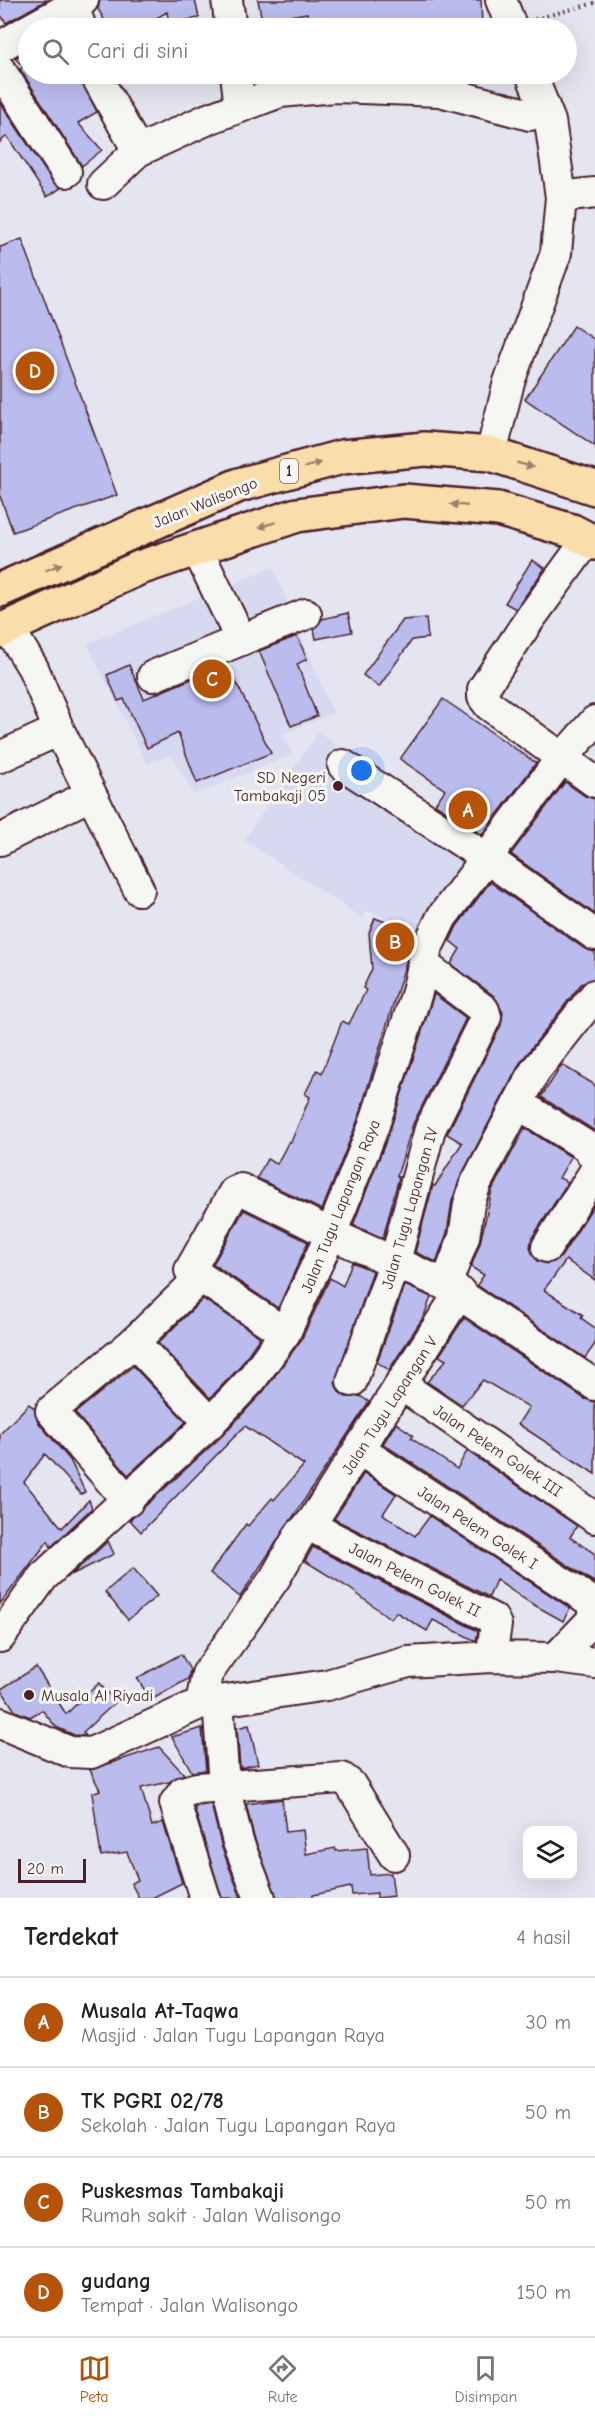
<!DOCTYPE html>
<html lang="id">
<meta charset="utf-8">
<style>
body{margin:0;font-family:"Comic Neue",sans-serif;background:#f2f2f2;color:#222}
.controls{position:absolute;right:18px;bottom:18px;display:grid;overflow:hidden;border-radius:12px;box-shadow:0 6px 24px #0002}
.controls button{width:54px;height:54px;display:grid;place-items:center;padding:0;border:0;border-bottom:2px solid #e0e0e0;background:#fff;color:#222;font:30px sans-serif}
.scale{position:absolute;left:18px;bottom:15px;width:68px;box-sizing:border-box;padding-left:6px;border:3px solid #4a1f2b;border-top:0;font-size:16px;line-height:21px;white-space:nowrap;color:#4a1f2b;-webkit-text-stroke:4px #f6f6f2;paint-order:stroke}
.you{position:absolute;left:362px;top:771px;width:21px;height:21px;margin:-15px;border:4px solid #fff;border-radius:50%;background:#1a73e8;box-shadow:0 0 0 9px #1a73e833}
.badge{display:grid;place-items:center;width:39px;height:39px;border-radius:50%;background:#b45309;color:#fff;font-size:20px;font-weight:700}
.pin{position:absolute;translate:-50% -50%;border:3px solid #fff;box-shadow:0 2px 6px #0006}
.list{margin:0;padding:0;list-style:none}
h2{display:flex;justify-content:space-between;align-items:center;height:78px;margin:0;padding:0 24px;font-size:26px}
h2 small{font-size:20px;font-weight:400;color:#767676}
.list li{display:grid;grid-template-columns:39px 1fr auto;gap:18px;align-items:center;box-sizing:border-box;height:90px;padding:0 24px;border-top:2px solid #e0e0e0}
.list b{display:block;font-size:22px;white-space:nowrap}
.list p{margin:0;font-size:20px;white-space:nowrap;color:#767676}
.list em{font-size:20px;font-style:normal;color:#767676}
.icon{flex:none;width:33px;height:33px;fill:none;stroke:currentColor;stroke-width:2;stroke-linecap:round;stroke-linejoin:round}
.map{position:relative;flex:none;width:595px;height:1898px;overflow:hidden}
.search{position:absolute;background:#fff;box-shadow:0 6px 24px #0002;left:18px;right:18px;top:18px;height:66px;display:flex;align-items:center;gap:15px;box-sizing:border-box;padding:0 21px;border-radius:33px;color:#767676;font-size:22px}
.sheet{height:438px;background:#fff}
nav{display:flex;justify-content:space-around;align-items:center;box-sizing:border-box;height:84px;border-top:2px solid #e0e0e0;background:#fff;font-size:16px;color:#767676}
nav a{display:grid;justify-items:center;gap:3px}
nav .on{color:#b45309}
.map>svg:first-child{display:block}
.built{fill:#d7d9f0}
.building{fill:#babcee;stroke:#4a1f2b;stroke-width:1.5}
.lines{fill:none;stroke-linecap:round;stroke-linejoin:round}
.minor-casing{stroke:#4a1f2b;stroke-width:34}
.highway-casing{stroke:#4a1f2b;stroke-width:38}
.path{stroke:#4a1f2b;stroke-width:4;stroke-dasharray:1.5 4.5;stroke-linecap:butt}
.minor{stroke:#f6f6f2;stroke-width:30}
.highway{stroke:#f9deab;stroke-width:33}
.oneway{fill:#a27e6b}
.poi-dot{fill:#4a1f2b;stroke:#f6f6f2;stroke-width:2}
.labels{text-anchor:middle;stroke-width:6;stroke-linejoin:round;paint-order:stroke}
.shield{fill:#f6f6f2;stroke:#7e6067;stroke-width:1.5}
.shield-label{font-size:15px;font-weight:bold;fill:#4a1f2b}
.street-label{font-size:16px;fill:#4a1f2b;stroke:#f6f6f2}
.poi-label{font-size:16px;fill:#4a1f2b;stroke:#f6f6f2;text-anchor:end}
</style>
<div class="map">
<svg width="595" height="1898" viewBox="0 0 595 1898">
<rect width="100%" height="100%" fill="#e4e5f1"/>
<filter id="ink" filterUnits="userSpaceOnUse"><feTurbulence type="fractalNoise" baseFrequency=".0167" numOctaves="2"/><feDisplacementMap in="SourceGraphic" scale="12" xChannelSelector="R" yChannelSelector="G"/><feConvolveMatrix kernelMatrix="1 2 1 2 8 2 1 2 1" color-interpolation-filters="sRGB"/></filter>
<g filter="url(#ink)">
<!-- built -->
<g class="built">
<polygon points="273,567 333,713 283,734 292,755 194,795 172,755 147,764 87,644"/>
<polygon points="318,732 483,846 424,934 367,910 362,918 244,840"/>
</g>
<!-- building -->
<g class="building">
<polygon points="0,0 47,0 6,23 0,14"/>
<polygon points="100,0 195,0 199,18 169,23 167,12 139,28 109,28 98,9"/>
<polygon points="258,0 481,0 482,28 449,28 448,24 414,28 307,28 307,13 262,21"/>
<polygon points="28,50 28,74 78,74 97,112 78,123 102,150 82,166 20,69 23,67 15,58"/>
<polygon points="0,102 52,181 61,188 47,197 7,136 0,142"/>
<polygon points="22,239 117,495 13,532 0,496 0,247"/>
<polygon points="574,326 595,340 595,446 525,399"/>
<polygon points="532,560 545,568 516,609 505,603"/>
<polygon points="348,613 352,632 316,639 314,629 322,619"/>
<polygon points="426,618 428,638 412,640 379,687 363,675 403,620"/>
<polygon points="297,636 307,659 297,664 317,716 291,726 259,651"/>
<polygon points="227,664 271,753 197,783 178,733 147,748 124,699 118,701 107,675 129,665 144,699"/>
<polygon points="443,699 536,763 482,835 435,804 445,790 400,759"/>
<polygon points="565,782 585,796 595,799 595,914 511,854"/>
<polygon points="490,882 585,949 595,952 595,978 581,984 520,1063 460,1178 452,1201 447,1233 436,1262 415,1252 433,1185 435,1186 462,1143 447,1134 501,1025 503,1013 494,996 451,964 460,949 450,941 457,926"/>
<polygon points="375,918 415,933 357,1122 322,1210 257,1178 267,1159 277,1164 289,1141 291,1142 310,1097 305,1094 317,1070 322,1073 342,1021 349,1024 366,990 363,988 372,969 369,933"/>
<polygon points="434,994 466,1018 413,1124 397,1176 399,1177 383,1238 353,1225 389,1133"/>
<polygon points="562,1065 595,1085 595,1131 541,1097"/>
<polygon points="525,1128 571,1157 559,1178 568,1182 532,1238 530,1247 537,1261 547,1264 561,1257 595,1203 595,1280 566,1260 544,1290 583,1315 581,1318 595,1328 595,1344 585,1358 477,1285 484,1275 471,1267 480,1243 492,1190"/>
<polygon points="244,1210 308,1242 278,1308 213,1264"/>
<polygon points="352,1262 373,1271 335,1383 339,1392 346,1397 360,1396 369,1402 240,1597 210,1573 246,1524 248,1526 272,1498 274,1500 304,1465 245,1426 141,1532 130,1520 222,1436 263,1392 301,1340 330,1278 343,1286"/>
<polygon points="405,1285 431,1297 424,1316 389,1370 377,1362"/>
<polygon points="203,1299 260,1337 238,1369 210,1398 158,1343"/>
<polygon points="464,1318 585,1399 595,1402 595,1474 518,1424 529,1407 483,1380 462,1405 427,1382 446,1360 439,1356"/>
<polygon points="133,1366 186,1422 128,1475 75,1413"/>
<polygon points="29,1404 34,1408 38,1422 70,1460 85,1492 81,1494 45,1454 24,1482 62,1528 89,1500 92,1508 51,1547 48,1541 0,1604 0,1434"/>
<polygon points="396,1423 413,1435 411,1438 457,1469 467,1451 577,1526 570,1537 595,1554 595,1583 383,1444"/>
<polygon points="364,1473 396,1494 383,1514 415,1536 430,1516 570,1608 563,1621 529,1602 496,1580 489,1597 334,1519"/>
<polygon points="108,1541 114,1554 71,1575"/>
<polygon points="313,1547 478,1631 476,1641 433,1620 427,1631 396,1612 391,1619 349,1588 305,1561"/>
<polygon points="133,1568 157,1596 128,1620 105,1592"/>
<polygon points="181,1654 190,1670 188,1679 151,1700 137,1678"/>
<polygon points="36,1667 66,1714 99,1683 116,1702 83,1732 86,1736 74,1735 56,1727 42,1710 30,1717 15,1711 1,1689"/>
<polygon points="249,1725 258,1764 240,1768 237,1728"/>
<polygon points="202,1728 206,1770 192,1772 172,1737"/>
<polygon points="159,1747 184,1774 169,1782 141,1788 152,1826 163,1822 182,1883 152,1898 139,1898 131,1883 138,1880 127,1852 101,1856 92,1793 100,1790 90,1770"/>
<polygon points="282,1799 286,1832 303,1830 306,1854 335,1848 336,1851 367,1848 370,1875 391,1873 394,1896 377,1898 377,1893 352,1895 351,1887 313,1895 313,1898 277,1898 254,1837 246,1804"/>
<polygon points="211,1804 222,1848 241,1898 222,1898 194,1807"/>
</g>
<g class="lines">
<!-- minor casing -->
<g class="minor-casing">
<g id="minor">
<polyline points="71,0 81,28"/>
<polyline points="227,0 231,28"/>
<polyline points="501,0 512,28"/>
<polyline points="32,28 83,0"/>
<polyline points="0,47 28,30"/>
<polyline points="0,70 66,172"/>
<polyline points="95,74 138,151"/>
<polyline points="236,74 240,107"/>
<polyline points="103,184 138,151 208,119 280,92 335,87 440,91 530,115"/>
<polyline points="561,197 595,193"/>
<polyline points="491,454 509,382 556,253 561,197 550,121 531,74"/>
<polyline points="588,539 529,620 483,689 483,697 489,705 595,782"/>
<polyline points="241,640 306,614"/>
<polyline points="153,676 241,640 197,549"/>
<polyline points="59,730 139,890"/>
<polyline points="0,757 59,730 33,668 8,627"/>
<polyline points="343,765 485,857 595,935"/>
<polyline points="0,840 90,795"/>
<polyline points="519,1104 586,1146 595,1158"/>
<polyline points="547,1247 595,1171"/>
<polyline points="446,1285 464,1237 469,1204 476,1183 535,1071 595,995"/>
<polyline points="460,1292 312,1522 314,1528 493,1619 496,1625 491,1657"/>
<polyline points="285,1333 190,1270 234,1192 241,1189 331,1234 446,1285 595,1385"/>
<polyline points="134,1342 210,1423"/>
<polyline points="352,1381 395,1261 430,1129 486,1017 484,1010 423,964"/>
<polyline points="400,1384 595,1518"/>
<polyline points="360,1450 595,1604"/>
<polyline points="128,1501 51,1411 134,1342 200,1278"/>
<polyline points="0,1637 43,1577 210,1423 251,1380 285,1333 331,1234 373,1128 417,992 427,948 442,917 557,764 595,721"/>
<polyline points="556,1658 595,1617"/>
<polyline points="218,1700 224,1786 238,1842 260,1898"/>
<polyline points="201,1703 207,1674 275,1578 300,1534 312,1522"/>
<polyline points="0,1723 70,1752 91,1753 199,1704 327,1685 408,1662 491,1657 556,1658 595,1663"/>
<polyline points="205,1898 175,1803 183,1792 197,1788 342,1778 350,1784 394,1855"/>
</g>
</g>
<!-- highway casing -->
<g class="highway-casing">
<g id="highway">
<polyline points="0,590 239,485 342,457 425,449 491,454 595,488"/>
<polyline points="0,631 139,568 297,515 404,501 498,509 572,531 595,543"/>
</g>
</g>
<!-- path -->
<polyline class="path" points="535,19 595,3"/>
<!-- minor -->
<use href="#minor" class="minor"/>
<!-- highway -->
<use href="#highway" class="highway"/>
</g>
<!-- one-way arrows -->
<defs><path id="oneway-solid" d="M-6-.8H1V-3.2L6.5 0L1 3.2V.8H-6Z" transform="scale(1.5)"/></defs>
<g class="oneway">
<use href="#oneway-solid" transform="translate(313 465) rotate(-15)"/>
<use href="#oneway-solid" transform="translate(525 465) rotate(16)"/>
<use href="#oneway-solid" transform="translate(459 505) rotate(-175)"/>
<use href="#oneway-solid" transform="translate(267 525) rotate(162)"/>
<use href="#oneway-solid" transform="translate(54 567) rotate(-23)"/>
</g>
</g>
<!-- markers -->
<g class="poi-dot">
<circle cx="338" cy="786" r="6"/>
<circle cx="29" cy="1695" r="6"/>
</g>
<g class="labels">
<!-- shield labels -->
<rect class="shield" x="280" y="459" width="18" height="24" rx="4.5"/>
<g class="shield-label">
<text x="289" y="476">1</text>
</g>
<!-- street labels -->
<g class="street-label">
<text transform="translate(205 502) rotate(-22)" y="6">Jalan Walisongo</text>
<text transform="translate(340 1206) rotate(-68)" y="6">Jalan Tugu Lapangan Raya</text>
<text transform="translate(409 1208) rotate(-74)" y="6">Jalan Tugu Lapangan IV</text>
<text transform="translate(389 1405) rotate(-57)" y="6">Jalan Tugu Lapangan V</text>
<text transform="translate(498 1450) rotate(34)" y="6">Jalan Pelem Golek III</text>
<text transform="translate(478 1527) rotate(33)" y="6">Jalan Pelem Golek I</text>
<text transform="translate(415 1579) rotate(27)" y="6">Jalan Pelem Golek II</text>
</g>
<!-- poi labels -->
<g class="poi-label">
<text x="326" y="783">SD Negeri<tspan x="326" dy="18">Tambakaji 05</tspan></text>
<text x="41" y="1701" text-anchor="start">Musala Al Riyadi</text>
</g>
</g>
</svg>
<div class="controls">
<button><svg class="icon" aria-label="layers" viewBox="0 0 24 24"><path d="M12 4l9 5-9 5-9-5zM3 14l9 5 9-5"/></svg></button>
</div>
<div class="scale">20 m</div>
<div class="you"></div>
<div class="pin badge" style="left:468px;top:810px">A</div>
<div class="pin badge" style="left:395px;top:942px">B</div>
<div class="pin badge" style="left:212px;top:679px">C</div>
<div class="pin badge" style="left:35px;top:371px">D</div>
<div class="search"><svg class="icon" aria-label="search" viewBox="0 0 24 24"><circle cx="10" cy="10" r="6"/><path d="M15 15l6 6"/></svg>Cari di sini</div>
</div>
<section class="sheet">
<h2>Terdekat<small>4 hasil</small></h2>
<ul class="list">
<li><span class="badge">A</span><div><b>Musala At-Taqwa</b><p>Masjid · Jalan Tugu Lapangan Raya</p></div><em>30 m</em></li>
<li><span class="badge">B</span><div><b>TK PGRI 02/78</b><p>Sekolah · Jalan Tugu Lapangan Raya</p></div><em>50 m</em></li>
<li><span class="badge">C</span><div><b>Puskesmas Tambakaji</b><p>Rumah sakit · Jalan Walisongo</p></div><em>50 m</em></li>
<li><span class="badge">D</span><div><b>gudang</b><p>Tempat · Jalan Walisongo</p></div><em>150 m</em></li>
</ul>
</section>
<nav>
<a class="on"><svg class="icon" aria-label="map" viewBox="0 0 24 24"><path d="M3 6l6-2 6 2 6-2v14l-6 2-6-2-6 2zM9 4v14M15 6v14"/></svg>Peta</a>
<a><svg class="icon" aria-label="directions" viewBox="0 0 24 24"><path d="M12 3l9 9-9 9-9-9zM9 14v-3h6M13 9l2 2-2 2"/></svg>Rute</a>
<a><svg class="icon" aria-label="saved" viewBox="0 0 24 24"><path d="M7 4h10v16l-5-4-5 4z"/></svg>Disimpan</a>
</nav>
